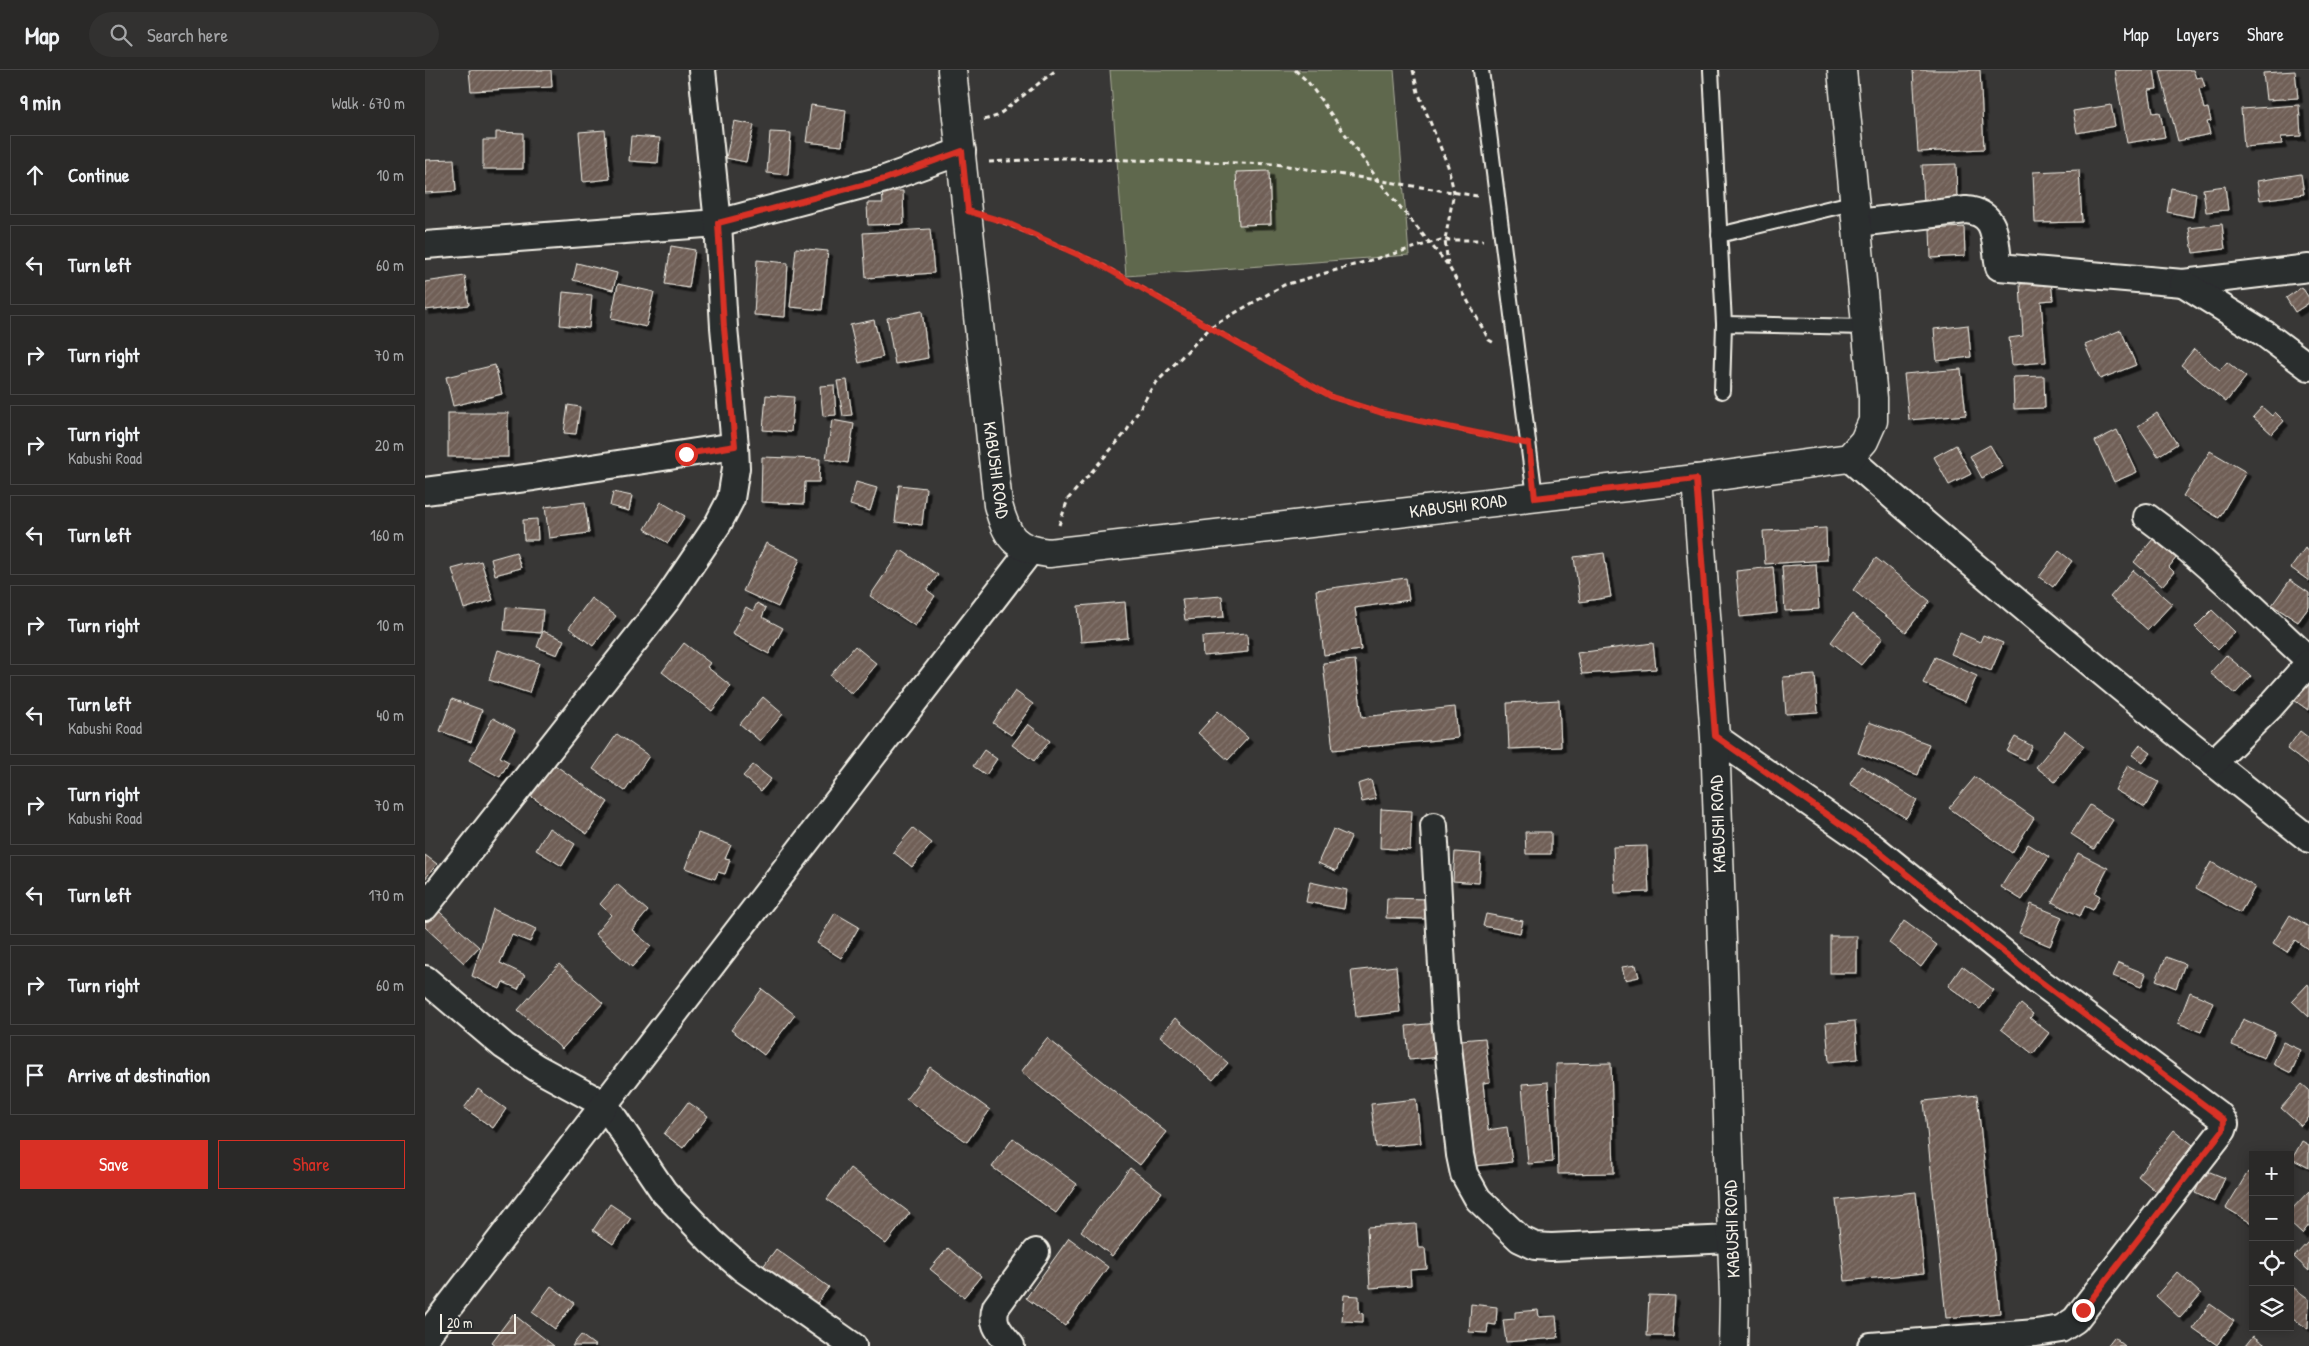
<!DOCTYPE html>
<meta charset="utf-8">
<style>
body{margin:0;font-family:"Patrick Hand",sans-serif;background:#323130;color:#f1f3f6}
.controls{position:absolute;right:15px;bottom:15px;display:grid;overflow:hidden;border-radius:0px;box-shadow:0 2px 12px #0003}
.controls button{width:45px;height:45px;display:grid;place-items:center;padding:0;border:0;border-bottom:1px solid #464545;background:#2a2928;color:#f1f3f6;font:25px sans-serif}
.scale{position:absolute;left:15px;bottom:12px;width:76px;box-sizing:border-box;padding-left:5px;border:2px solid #f4f1e8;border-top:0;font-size:14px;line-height:18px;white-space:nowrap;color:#f4f1e8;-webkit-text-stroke:4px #2a2d2e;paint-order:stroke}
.stop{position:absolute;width:15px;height:15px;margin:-11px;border:4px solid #d93025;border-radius:50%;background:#fff}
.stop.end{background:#d93025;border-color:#fff;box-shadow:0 1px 5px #0008}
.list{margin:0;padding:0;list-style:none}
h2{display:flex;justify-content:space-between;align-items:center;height:65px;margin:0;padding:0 20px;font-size:21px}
h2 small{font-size:16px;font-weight:400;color:#a5a6a8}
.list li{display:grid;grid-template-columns:32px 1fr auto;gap:15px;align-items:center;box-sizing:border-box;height:80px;margin:0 10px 10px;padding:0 10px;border:1px solid #464545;border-radius:0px}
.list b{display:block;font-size:19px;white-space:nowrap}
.list p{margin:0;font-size:16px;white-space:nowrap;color:#a5a6a8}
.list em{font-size:16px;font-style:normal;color:#a5a6a8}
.actions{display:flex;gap:10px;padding:15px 20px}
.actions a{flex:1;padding:11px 0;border:1px solid #d93025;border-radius:0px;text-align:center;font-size:18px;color:#d93025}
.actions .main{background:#d93025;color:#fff}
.icon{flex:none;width:28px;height:28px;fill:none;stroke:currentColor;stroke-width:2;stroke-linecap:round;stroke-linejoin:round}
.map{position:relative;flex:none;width:1884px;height:1276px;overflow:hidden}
header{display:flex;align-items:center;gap:30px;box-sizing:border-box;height:70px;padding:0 25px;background:#2a2928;border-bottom:1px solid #464545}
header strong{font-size:24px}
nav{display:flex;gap:28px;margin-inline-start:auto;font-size:18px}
.search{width:350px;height:45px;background:#323130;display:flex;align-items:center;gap:12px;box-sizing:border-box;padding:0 18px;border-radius:28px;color:#a5a6a8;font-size:19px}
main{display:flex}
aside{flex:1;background:#2a2928}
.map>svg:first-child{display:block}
.green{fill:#5f674d;stroke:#aaac9a}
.building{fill:url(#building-hatch);stroke:#f4f1e8;filter:url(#shadow)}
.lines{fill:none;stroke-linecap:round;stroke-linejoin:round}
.service-casing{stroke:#f4f1e8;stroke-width:18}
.minor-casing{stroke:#f4f1e8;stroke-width:30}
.secondary-casing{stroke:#f4f1e8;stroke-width:31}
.path{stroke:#f4f1e8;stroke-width:3;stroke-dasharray:5 4;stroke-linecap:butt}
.service{stroke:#2a2d2e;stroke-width:14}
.minor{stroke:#2a2d2e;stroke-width:26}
.secondary{stroke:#2a2d2e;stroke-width:28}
.route{stroke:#d93025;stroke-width:6}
.labels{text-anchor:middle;stroke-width:4;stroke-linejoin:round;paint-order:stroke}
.street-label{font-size:18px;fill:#f4f1e8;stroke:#2a2d2e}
</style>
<header>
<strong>Map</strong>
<div class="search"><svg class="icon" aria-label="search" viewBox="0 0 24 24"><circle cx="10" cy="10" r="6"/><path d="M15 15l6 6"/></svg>Search here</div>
<nav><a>Map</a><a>Layers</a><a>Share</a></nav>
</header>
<main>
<aside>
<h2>9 min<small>Walk · 670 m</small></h2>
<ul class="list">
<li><svg class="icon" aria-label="ahead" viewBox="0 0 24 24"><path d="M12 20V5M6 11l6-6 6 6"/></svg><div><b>Continue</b></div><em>10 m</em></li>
<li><svg class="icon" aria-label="left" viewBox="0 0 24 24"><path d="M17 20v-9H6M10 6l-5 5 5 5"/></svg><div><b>Turn left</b></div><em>60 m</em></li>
<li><svg class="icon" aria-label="right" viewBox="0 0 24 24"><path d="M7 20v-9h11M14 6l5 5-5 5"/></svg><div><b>Turn right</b></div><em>70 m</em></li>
<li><svg class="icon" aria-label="right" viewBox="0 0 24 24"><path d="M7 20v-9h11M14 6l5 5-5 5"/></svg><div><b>Turn right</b><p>Kabushi Road</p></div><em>20 m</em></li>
<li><svg class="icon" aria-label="left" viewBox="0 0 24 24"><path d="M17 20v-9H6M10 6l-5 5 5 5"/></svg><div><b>Turn left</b></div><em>160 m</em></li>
<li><svg class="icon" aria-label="right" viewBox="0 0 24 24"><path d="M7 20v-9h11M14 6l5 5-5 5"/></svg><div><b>Turn right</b></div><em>10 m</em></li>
<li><svg class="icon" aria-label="left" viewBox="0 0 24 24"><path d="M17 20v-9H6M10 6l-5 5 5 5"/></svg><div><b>Turn left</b><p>Kabushi Road</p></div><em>40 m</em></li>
<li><svg class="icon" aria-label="right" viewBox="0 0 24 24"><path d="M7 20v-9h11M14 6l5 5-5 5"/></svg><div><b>Turn right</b><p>Kabushi Road</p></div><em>70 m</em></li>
<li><svg class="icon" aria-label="left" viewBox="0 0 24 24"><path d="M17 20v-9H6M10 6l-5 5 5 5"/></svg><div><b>Turn left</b></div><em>170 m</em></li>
<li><svg class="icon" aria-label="right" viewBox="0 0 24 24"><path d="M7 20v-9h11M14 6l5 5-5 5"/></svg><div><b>Turn right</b></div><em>60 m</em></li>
<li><svg class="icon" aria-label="arrive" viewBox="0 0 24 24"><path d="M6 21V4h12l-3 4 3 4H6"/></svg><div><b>Arrive at destination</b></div></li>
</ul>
<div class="actions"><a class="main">Save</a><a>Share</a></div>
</aside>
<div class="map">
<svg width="1884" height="1276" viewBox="0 0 1884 1276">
<defs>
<pattern id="building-hatch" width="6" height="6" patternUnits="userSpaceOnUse" patternTransform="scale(1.25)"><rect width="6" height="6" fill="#6f5e56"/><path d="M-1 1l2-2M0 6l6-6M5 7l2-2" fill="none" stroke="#84766e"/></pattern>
<filter id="shadow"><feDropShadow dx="4.5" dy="4.5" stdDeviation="0" flood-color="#0009"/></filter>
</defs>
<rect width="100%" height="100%" fill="#383736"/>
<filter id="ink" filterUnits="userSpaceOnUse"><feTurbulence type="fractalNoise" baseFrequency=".02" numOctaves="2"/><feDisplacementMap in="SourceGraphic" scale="10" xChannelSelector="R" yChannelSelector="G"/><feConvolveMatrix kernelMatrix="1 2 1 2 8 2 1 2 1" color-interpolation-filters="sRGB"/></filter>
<g filter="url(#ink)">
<!-- green -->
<polygon class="green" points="685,0 969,0 984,185 701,206"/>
<!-- building -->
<g class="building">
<polygon points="44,0 126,0 127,17 46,21"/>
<polygon points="1488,0 1555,0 1559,79 1493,82"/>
<polygon points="1690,0 1729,0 1732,19 1724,20 1728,43 1735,42 1740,67 1702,73"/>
<polygon points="1739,0 1768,0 1771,8 1777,7 1780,17 1774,19 1779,39 1783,38 1786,51 1782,52 1785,64 1753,71 1735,1"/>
<polygon points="1870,1 1873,28 1841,30 1838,3"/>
<polygon points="386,35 421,40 417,76 381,72"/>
<polygon points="1686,35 1690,56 1652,63 1648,41"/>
<polygon points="1874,35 1876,66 1856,67 1857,74 1819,77 1816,39"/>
<polygon points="309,51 329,55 321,92 301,88"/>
<polygon points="180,60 185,109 158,112 154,62"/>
<polygon points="71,62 98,63 98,99 58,99 58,70 71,70"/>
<polygon points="345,62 366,63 363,105 342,103"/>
<polygon points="206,66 235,68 233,93 204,91"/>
<polygon points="29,89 31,121 0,123 0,90"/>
<polygon points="1531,94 1532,133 1499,134 1497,95"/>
<polygon points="1654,100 1657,152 1610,153 1608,102"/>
<polygon points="844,101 846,154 814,155 811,102"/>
<polygon points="1876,104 1879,124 1835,130 1832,111"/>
<polygon points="1800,116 1803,140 1781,142 1778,119"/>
<polygon points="1746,118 1771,123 1768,147 1742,142"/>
<polygon points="457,121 478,121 479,154 443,155 442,133 458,133"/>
<polygon points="1797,154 1800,179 1768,183 1764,158"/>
<polygon points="1539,157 1540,186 1506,188 1505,159"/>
<polygon points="505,159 509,203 441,208 438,163"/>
<polygon points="246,176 270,180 264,218 240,214"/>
<polygon points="371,178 403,181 397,240 365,237"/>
<polygon points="332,190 363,193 360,247 329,245"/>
<polygon points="152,193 192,203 188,220 148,210"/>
<polygon points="40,206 44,235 0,240 0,212"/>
<polygon points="1626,212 1628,230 1616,231 1621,292 1587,295 1584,268 1598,266 1595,214"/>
<polygon points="193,214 229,222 221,257 186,249"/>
<polygon points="1877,217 1884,228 1884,233 1870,242 1861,228"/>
<polygon points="138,222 167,225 164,258 135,255"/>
<polygon points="497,241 503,288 470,294 462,248"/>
<polygon points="449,250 458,287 434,293 425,255"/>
<polygon points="1543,255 1546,287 1512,291 1509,259"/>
<polygon points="1696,260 1711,295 1675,309 1660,275"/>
<polygon points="1769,279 1795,300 1802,292 1821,307 1801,332 1756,295"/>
<polygon points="70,295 77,324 28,336 21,307"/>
<polygon points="1536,299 1541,345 1484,350 1479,304"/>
<polygon points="1619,306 1620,338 1589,339 1588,307"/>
<polygon points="422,310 427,345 418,346 412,311"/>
<polygon points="409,315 411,345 398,346 395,316"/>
<polygon points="341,325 369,327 366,362 338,360"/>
<polygon points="143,335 155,337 151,364 139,363"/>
<polygon points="1837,337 1847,346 1850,342 1859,351 1847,364 1828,347"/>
<rect x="23" y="343" width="60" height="44"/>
<polygon points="1732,343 1752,374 1733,386 1713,356"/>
<polygon points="407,350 429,354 423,393 401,389"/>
<polygon points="1692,360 1712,402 1689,412 1670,371"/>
<polygon points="1531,375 1546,404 1524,415 1509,387"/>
<polygon points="1565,375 1578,397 1557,408 1545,386"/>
<polygon points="1785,381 1821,402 1794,448 1758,426"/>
<polygon points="337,387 395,389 394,412 380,412 379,434 336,432"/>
<polygon points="431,412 452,418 445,441 425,435"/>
<polygon points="474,415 501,418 497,455 470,452"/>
<polygon points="188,422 207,426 204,441 185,436"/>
<polygon points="160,432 164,463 124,468 120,437"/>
<polygon points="236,432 260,446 243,473 220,459"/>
<polygon points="112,449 113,470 99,470 98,450"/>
<polygon points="1401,458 1402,490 1340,494 1338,461"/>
<polygon points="1728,469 1751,488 1744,497 1749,502 1737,516 1709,492"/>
<polygon points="341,473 375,489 353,537 318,521"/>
<polygon points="1880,478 1884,481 1884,511 1866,498"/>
<polygon points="476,480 513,505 502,520 510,526 490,556 445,526"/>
<polygon points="1634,481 1647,491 1628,517 1614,507"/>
<polygon points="91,482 96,498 70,505 66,489"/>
<polygon points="1179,483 1186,527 1155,532 1149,487"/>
<polygon points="1451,488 1505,531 1481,562 1428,520"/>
<polygon points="56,491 68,530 39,539 27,499"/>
<polygon points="1391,494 1394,539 1360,541 1357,496"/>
<polygon points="1348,497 1352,543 1315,547 1311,501"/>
<polygon points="1708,500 1747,534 1723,560 1685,527"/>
<polygon points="981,508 984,530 930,538 936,580 899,585 891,520"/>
<polygon points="1865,510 1884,523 1884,537 1873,552 1847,535"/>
<polygon points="797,526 799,547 760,550 757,529"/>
<polygon points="166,528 191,546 168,576 144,558"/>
<polygon points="700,532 703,568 656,572 653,536"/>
<polygon points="332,533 341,538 337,547 358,558 344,584 307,564 321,537 328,541"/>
<polygon points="81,537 118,540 116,563 79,560"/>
<polygon points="1787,540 1810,562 1793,580 1770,557"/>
<polygon points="1427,544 1458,568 1436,595 1406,572"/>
<polygon points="118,561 139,570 132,585 112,577"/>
<polygon points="1535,563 1555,572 1558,565 1578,573 1566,601 1526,584"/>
<polygon points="822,564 823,582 778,586 777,567"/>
<polygon points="259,573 285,593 282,597 306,616 287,641 237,602"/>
<polygon points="1228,573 1231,599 1157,604 1152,583"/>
<polygon points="430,576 452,594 427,624 405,606"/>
<polygon points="73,580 114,593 104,623 64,610"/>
<polygon points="1801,585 1826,606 1810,624 1785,603"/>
<polygon points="1510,587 1552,606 1540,632 1498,613"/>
<polygon points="930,590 937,647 1030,637 1033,668 908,680 898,593"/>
<polygon points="1390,605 1393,642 1361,644 1358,607"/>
<polygon points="1884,610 1884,640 1883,640 1869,630"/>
<polygon points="590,621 608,634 586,665 568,653"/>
<polygon points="338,627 358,644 335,671 315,654"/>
<polygon points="27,629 57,640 46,672 15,661"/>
<polygon points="1134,630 1136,677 1084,679 1082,633"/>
<polygon points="793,641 823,668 803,690 773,663"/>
<polygon points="68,648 90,660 75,687 84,692 75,707 44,690"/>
<polygon points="1444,652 1504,674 1493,705 1433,683"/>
<polygon points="603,654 625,671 609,691 587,675"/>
<polygon points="1640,661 1659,676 1630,712 1611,697"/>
<polygon points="1875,661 1884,668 1884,696 1862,679"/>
<polygon points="192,664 224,686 200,721 168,699"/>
<polygon points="1590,667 1607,676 1600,690 1582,681"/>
<polygon points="1715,675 1726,683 1718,693 1707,685"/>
<polygon points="559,680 572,689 561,705 548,696"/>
<polygon points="114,684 183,732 162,764 92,717"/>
<polygon points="328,695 346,709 336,721 318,706"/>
<polygon points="1703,695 1734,712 1720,737 1690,720"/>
<polygon points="1436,696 1492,730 1481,748 1425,714"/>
<polygon points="1550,707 1609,748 1587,783 1524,738"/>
<polygon points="946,710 951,729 937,732 933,714"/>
<polygon points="1665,735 1688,750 1669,779 1646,764"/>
<polygon points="956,739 987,741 985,780 955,778"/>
<polygon points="124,758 150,774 137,796 111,780"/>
<polygon points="488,758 507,773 487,797 468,782"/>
<polygon points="908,759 926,767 911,801 893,793"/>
<polygon points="1100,762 1126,762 1126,784 1101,784"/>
<polygon points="273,763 306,775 300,789 305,790 300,804 293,802 290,809 260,798"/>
<polygon points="1603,774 1624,787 1597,830 1576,817"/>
<polygon points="1222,776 1224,822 1190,823 1188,777"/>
<polygon points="1030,782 1056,784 1054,813 1028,811"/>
<polygon points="1653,783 1683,798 1670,823 1675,826 1668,840 1660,836 1655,846 1627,832"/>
<polygon points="0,785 12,794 0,809"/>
<polygon points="1786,792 1830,817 1815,843 1771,818"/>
<polygon points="885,812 922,820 919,839 881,832"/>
<polygon points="192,814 223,841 207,860 226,876 207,897 170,864 186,845 175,834"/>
<polygon points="962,828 1002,829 1002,849 961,848"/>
<polygon points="1606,834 1637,847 1625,876 1594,863"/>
<polygon points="8,836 54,877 39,893 0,857 0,845"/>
<polygon points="68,839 111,859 105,872 87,865 75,893 100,905 93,919 78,912 75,919 47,906"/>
<polygon points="410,843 434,857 416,888 392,873"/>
<polygon points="1061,844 1098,851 1095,863 1058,856"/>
<polygon points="1865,845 1884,857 1884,880 1870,870 1862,882 1848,873"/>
<polygon points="1479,851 1512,875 1496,897 1464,873"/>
<rect x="1405" y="866" width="27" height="37"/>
<polygon points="1741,887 1760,894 1751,918 1731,910"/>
<polygon points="1694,893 1721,904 1716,917 1688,906"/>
<polygon points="134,894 178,933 137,979 93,940"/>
<polygon points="1211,895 1214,907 1200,910 1197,897"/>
<polygon points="971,896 975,942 931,947 926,901"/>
<polygon points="1537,896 1569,920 1555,939 1523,916"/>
<polygon points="1883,914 1884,916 1884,947 1867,931"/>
<polygon points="337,919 370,945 339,985 306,960"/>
<polygon points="1765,922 1788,932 1776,962 1753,953"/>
<polygon points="1596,934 1608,944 1605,948 1624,963 1608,984 1576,959"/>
<polygon points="750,948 803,993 788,1010 735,966"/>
<polygon points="1818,949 1850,963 1839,988 1807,975"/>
<polygon points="1430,951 1433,989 1404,992 1401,953"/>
<polygon points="1013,953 1016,987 984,990 981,956"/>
<polygon points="622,968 741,1062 715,1095 596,1002"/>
<polygon points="1060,968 1065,1012 1058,1013 1063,1060 1082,1057 1087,1092 1050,1096 1035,970"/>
<polygon points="1858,972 1876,980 1866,1003 1848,994"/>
<polygon points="1186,993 1189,1103 1133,1104 1131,994"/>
<polygon points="505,997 565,1040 542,1072 481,1029"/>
<polygon points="1123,1012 1128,1092 1103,1094 1097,1014"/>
<polygon points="1877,1014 1884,1020 1884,1047 1876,1056 1856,1038"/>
<polygon points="53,1019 81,1039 68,1058 39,1038"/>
<polygon points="1552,1025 1575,1243 1521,1248 1499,1031"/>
<polygon points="991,1029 996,1073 951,1077 946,1034"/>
<polygon points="263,1032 283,1046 258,1078 239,1064"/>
<polygon points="1749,1060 1768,1075 1731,1121 1713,1106"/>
<polygon points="588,1068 652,1114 631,1143 567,1097"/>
<polygon points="1877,1071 1884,1075 1884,1098 1867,1089"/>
<polygon points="425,1098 485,1143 461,1174 402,1129"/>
<polygon points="705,1098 737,1122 687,1186 656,1161"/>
<polygon points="1780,1100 1800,1108 1789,1132 1770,1123"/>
<polygon points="1823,1102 1828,1105 1828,1154 1801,1138"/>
<polygon points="1884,1121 1884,1155 1877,1164 1865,1153 1865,1141"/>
<polygon points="1491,1122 1499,1203 1420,1211 1411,1130"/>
<polygon points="185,1134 206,1148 188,1174 168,1160"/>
<polygon points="991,1154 993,1178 1000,1178 1002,1199 985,1200 986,1215 945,1218 942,1157"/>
<polygon points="644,1168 683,1197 640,1256 601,1228"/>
<polygon points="1884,1171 1884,1201 1869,1187"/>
<polygon points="523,1178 556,1206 539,1227 505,1199"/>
<polygon points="351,1179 404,1217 390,1236 337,1198"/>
<polygon points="1752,1202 1776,1224 1755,1248 1731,1226"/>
<polygon points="1865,1215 1884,1229 1883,1259 1865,1246"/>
<polygon points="126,1216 149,1233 130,1259 107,1242"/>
<polygon points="919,1225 934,1226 934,1243 938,1244 938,1252 917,1251"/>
<polygon points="1224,1225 1250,1226 1248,1266 1222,1266"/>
<polygon points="1046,1234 1072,1237 1071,1255 1063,1254 1062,1263 1044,1262"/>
<polygon points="1785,1234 1809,1251 1792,1275 1768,1258"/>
<polygon points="1113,1240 1114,1247 1131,1246 1133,1268 1081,1272 1078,1250 1090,1249 1090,1242"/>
<polygon points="88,1244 129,1276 72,1276 67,1272"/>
<polygon points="156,1265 171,1276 147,1276"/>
<polygon points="1828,1266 1842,1276 1820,1276"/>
<polygon points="1689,1267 1700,1276 1682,1276"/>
</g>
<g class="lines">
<!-- service casing -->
<g class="service-casing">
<g id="service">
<polyline points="1056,0 1110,427"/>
<polyline points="1286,0 1299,254"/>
<polyline points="1294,165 1431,132"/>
<polyline points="1297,321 1299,254 1442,257"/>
</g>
</g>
<!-- minor casing -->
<g class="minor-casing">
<g id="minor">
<path d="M1433 153 1541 140C1574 143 1569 170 1574 197L1758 213 1884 198"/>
<polyline points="0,175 293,153 460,109 537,81"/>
<polyline points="1758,213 1840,264 1884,297"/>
<path d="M1424 388C1574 519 1728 646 1884 769"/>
<polyline points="0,421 108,407 310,376"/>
<path d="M1722 447C1781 490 1831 541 1884 590"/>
<polyline points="1290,667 1448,777 1611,909 1795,1046 1800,1054 1798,1060 1650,1250 1636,1259 1611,1263 1446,1276"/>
<polyline points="1788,693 1844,638 1884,593"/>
<polyline points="1009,756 1020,949 1035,1085 1039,1104 1053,1129 1095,1169 1110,1176 1126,1177 1307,1169"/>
<polyline points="0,837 241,531 293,454 306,429 311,398 310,376 299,257 293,153 277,0"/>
<polyline points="0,909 79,976 112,998 180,1035 239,1122 286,1171 317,1198 428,1276"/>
<polyline points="2,1265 605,481"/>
<path d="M586 1276C576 1263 565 1254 571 1237L611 1182"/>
</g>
</g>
<!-- secondary casing -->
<g class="secondary-casing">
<g id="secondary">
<path d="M527 0 573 435C582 467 589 479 624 483L1271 409 1290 667 1309 1226 1308 1276"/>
<polyline points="1271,409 1424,388 1439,371 1448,351 1448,328 1417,0"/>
</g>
</g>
<!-- path -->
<g class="path">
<polyline points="870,0 883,12 953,110 1022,194"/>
<polyline points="988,0 993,22 1023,96 1029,122 1020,170 1023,195 1064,270 1071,274"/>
<polyline points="559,50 572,46 631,0"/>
<polyline points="564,92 637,88 850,94 1052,126"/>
<polyline points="570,149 674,193 907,327 957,343 1083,370"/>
<polyline points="634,455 643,429 701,362 728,316 787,256 859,215 1016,170 1058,170"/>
</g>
<!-- service -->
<use href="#service" class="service"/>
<!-- minor -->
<use href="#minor" class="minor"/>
<!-- secondary -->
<use href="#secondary" class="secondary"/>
</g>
</g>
<g class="lines" filter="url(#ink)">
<!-- route -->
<polyline class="route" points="261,384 310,376 299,257 293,153 460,109 537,81 543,141 580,152 674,194 907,327 957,343 1104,374 1110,428 1271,409 1290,666 1448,777 1612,909 1799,1050 1798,1060 1658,1240"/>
</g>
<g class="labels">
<!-- street labels -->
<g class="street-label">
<text transform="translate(571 400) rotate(82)" y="6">KABUSHI ROAD</text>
<text transform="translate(1033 436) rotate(-7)" y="6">KABUSHI ROAD</text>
<text transform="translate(1293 754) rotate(-92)" y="6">KABUSHI ROAD</text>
<text transform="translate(1307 1159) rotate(-92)" y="6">KABUSHI ROAD</text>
</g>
</g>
</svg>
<div class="controls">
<button>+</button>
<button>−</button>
<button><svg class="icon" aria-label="locate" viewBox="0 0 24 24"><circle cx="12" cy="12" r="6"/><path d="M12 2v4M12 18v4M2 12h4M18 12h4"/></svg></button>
<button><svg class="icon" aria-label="layers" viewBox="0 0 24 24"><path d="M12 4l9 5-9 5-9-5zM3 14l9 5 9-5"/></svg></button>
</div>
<div class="scale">20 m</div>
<div class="stop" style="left:261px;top:384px"></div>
<div class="stop end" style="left:1658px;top:1240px"></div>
</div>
</main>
